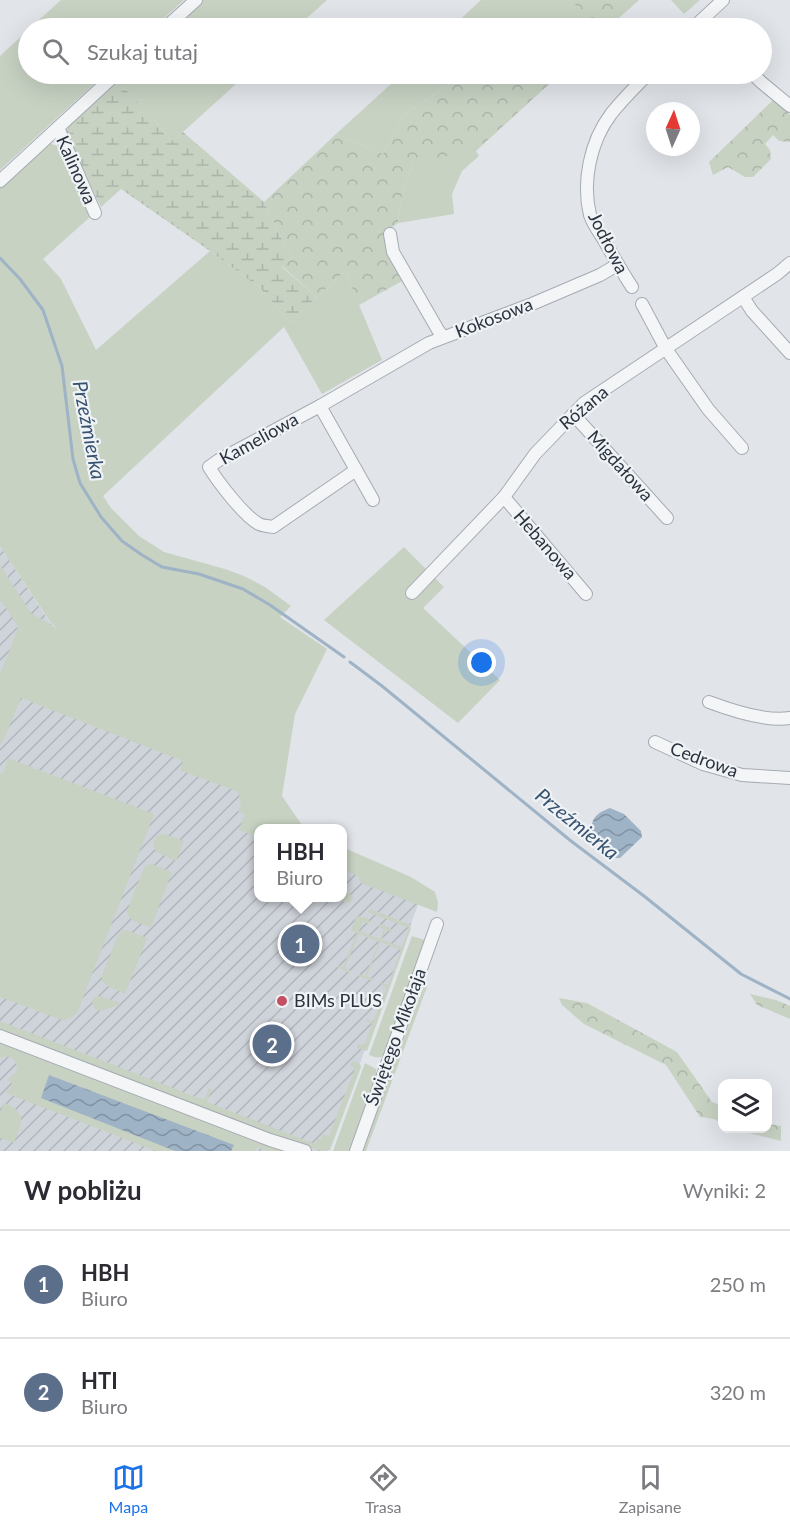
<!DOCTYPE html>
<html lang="pl">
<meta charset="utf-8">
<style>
body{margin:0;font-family:Lato,sans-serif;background:#f2f2f3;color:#2b2b33}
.controls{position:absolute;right:18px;bottom:18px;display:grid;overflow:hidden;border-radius:12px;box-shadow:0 6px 24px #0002}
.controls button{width:54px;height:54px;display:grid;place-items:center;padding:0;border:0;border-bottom:2px solid #e1e1e2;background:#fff;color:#2b2b33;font:30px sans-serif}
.compass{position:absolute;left:646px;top:102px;width:54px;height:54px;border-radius:50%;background:#fff;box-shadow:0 6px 24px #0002;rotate:3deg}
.you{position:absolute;left:482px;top:663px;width:21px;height:21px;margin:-15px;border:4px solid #fff;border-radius:50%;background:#1a73e8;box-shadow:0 0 0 9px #1a73e833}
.badge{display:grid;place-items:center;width:39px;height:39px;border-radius:50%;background:#1a73e8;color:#fff;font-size:20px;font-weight:700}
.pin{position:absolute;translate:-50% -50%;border:3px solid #fff;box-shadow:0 2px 6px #0006}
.popup{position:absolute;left:254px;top:824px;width:93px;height:78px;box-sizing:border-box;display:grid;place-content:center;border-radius:12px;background:#fff;filter:drop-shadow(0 2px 4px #0005);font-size:20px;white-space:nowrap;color:#7c7c81}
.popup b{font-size:22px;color:#2b2b33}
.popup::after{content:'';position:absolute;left:50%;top:100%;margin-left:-12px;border:12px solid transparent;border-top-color:#fff}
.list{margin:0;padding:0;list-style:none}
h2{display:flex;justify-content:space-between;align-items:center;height:78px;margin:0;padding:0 24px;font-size:26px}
h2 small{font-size:20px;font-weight:400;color:#7c7c81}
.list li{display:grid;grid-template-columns:39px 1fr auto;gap:18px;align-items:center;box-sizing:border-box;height:108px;padding:0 24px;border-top:2px solid #e1e1e2}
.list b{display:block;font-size:22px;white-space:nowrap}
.list p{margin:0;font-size:20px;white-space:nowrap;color:#7c7c81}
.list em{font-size:20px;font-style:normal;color:#7c7c81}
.icon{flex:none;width:33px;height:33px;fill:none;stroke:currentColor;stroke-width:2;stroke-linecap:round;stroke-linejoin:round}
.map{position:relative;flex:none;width:790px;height:1151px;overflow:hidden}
.search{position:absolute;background:#fff;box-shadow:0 6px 24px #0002;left:18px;right:18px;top:18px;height:66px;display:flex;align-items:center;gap:15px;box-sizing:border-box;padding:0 21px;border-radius:33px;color:#7c7c81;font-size:22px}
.sheet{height:294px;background:#fff}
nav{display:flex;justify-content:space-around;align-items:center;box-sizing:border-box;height:84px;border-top:2px solid #e1e1e2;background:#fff;font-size:16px;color:#7c7c81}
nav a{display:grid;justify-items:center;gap:3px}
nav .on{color:#1a73e8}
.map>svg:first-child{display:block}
.industrial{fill:url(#industrial-furrows)}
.green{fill:#c7d2c3}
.forest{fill:url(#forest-crowns)}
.wetland{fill:url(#wetland-marsh)}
.water{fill:url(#water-waves)}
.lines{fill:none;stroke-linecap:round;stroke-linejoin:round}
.stream{stroke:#9eb3c6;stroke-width:3}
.minor-casing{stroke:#a6abb3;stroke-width:14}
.minor{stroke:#f3f5f7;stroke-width:12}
.poi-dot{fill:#c54e63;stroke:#f0f3f6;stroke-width:2}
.labels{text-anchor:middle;stroke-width:4.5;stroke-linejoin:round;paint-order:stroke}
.street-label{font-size:18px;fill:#2a333f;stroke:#f0f3f6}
.poi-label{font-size:18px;fill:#2a333f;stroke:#f0f3f6;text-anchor:start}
.water-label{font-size:20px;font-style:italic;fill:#375270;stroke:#f0f3f6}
</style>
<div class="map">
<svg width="790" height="1151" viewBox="0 0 790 1151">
<defs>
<pattern id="industrial-furrows" width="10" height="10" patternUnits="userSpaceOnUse" patternTransform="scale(1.5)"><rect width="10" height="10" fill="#cfd3da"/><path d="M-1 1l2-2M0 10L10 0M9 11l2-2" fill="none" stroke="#b2b6bc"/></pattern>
<pattern id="forest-crowns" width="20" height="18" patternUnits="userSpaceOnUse" patternTransform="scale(1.5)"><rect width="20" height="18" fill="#c7d2c3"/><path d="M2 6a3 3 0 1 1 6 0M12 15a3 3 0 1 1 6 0" fill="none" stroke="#abb5a9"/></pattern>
<pattern id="wetland-marsh" width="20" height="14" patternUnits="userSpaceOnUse" patternTransform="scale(1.5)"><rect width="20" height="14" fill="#c7d2c3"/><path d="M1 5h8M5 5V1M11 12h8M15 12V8" fill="none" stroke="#abb5a9"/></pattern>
<pattern id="water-waves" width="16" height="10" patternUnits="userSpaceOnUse" patternTransform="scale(1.5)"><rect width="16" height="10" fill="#9eb3c6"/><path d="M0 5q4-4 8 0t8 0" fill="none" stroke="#8192a2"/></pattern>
</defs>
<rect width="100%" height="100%" fill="#e1e4e9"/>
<!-- industrial -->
<polygon class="industrial" points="0,546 51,624 282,796 302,828 258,828 258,898 342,898 342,847 420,899 328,1151 280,1151 29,1054 276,1151 0,1151"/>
<!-- green -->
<g class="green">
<polygon points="61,0 184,0 153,28 30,28"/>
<polygon points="203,0 327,0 296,28 172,28"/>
<polygon points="481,0 570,0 608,28 492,28 464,22 456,28 451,28"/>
<polygon points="671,0 700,0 684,14"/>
<polygon points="28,30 28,74 105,74 0,170 0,56"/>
<polygon points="124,74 247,74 173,141 117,80"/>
<polygon points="402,74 464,74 405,114 383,154 336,134"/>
<path d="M560 74 476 151 479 156 462 171 452 194 454 214 398 223C399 200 405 183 414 162Z"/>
<path d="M49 143 57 146 90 217 43 259 61 279 96 350 210 251 260 288 290 322 345 271 382 360 322 394 284 327 103 496 111 508 139 536 164 552 225 569 244 576 265 587 291 606 280 617 327 649 295 714 282 796 304 828H258V837L239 830 245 814 238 811C242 802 242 798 236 791L180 770 183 761 21 698 2 744 0 743V675L17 630V625L0 599V565L31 613 58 629 51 623 0 546V187Z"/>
<polygon points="404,547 444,587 423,608 500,680 458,723 324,620"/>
<path d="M8 758 154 814 77 1013C72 1018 69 1020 62 1020L0 997V773H3Z"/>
<polygon points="160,834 164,834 184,841 176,861 156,852 153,844 156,837"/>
<polygon points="342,847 411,877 435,892 438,902 437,912 361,883 358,876 342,869"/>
<path d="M152 864 172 872 151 927C142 924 128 922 127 911L144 868 147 865Z"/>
<polygon points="342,887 353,897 352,900 349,903 336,900 337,898 342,898"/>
<polygon points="370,909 409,924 411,928 367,1051 357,1048 358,1044 364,1046 372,1024 366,1021 367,1019 373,1022 387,988 381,985 381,983 388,985 401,950 380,942 367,976 373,979 372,981 358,976 359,974 365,976 379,942 359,934 345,968 351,971 350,973 337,967 337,965 343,967 357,933 351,930 356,917 358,916 369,919 369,924 363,922 359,931 380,939 384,929 378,926 379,924 391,928 392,932 385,930 382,940 402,947 409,928 368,912"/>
<polygon points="123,930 127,930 147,938 125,994 107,986 102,981 102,976 118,935"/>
<path d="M412 936 425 940V942L384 1054C380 1060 375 1057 369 1055Z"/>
<polygon points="424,986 427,987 366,1151 361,1151"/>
<polygon points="96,996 101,996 120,1003 119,1005 100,1011 94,1008 92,1001"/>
<polygon points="0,1021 204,1100 209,1088 212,1089 207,1102 315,1144 318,1138 321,1139 323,1134 329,1136 355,1068 350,1065 352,1061 360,1064 361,1067 330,1150 322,1151 283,1139 0,1030"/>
<path d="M0 1043 41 1059 43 1057 288 1151H267L257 1147 256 1151H156L6 1093 7 1090H9L12 1083 7 1080 16 1072C20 1061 11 1054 0 1058Z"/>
<polygon points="365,1063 376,1069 377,1075 352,1148 349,1151 333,1151"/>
<path d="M4 1103C28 1112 22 1123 14 1143L0 1138V1113Z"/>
</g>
<!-- forest -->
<g class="forest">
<polygon points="570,0 639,0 608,28 600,28"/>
<path d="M464 74H560L475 151 414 162C405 183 399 200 398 223L385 232 404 280 359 305 345 271 317 297 282 266 291 258 264 202 336 134 383 154 405 114Z"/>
<polygon points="774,99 790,115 790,142 779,141 773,135 765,144 770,150 771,159 753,177 745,177 728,167 713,175 709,162"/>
<polygon points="750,994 776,1000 790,1006 790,1019 757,1005"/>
<polygon points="559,998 587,1003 677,1052 712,1102 722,1106 722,1123 714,1119 700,1117 666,1065 584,1024 562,1005"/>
<polygon points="768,1124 781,1126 781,1141 733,1129 768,1128"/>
</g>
<!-- wetland -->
<polygon class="wetland" points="117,80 173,141 183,132 264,202 291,258 282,267 317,297 290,322 260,288 210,251 121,189 101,207 66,135 69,125"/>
<!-- water -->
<g class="water">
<path d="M610 808 624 814 641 831 642 837 620 858H614L591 835C591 818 595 814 610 808Z"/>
<polygon points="49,1075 234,1145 231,1151 175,1151 41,1098"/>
</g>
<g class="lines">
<!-- stream -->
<g class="stream">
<polyline points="0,258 20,279 43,310 62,366 73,459 80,483 101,517 122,541 142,555 162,567 199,574 243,589 270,605 344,657"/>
<polyline points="350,662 382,686 571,841 644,896 741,974 790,999"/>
</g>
<!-- minor casing -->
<g class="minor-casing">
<g id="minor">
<polyline points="703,19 712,28"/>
<polyline points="165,28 196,0"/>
<polyline points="693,28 723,0"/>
<polyline points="753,74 761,82 790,106"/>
<polyline points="58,128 95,213"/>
<polyline points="0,181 116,74"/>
<polyline points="390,234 393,252 438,330 443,337"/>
<path d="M632 287C622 272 613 256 604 240 599 232 593 224 590 215 582 182 590 142 611 114 622 100 636 86 648 74"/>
<polyline points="743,297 752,311 790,353"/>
<polyline points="642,304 666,349 708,409 742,448"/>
<polyline points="320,406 373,500"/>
<polyline points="573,414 667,518"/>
<path d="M356 470 273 527C268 526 263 526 259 524 244 516 218 482 209 467L219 460 320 406 429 343 532 304 600 275 617 265"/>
<polyline points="504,497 586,594"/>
<polyline points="412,593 504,497 535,454 584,403 777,274 790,263"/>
<path d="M709 702C733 711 766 722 790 718"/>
<polyline points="655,742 703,764 742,775 790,778"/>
<polyline points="0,1036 270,1140 305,1151"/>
<polyline points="356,1151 437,924"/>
</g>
</g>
<!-- minor -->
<use href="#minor" class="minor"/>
</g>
<!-- markers -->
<circle class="poi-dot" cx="282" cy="1001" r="6"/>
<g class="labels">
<!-- street labels -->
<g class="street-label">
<text transform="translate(76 170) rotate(66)" y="6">Kalinowa</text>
<text transform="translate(608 243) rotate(63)" y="6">Jodłowa</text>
<text transform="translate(494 318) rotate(-21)" y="6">Kokosowa</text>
<text transform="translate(584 408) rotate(-40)" y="6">Różana</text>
<text transform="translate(259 439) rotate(-29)" y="6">Kameliowa</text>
<text transform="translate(620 466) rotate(48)" y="6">Migdałowa</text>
<text transform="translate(545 545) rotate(49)" y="6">Hebanowa</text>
<text transform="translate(704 760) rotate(20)" y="6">Cedrowa</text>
<text transform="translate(396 1037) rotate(-70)" y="6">Świętego Mikołaja</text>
</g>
<!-- poi labels -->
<g class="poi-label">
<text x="294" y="1007">BIMs PLUS</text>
</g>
<!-- water labels -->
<g class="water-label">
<text transform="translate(89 430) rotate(79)" y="7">Przeźmierka</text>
<text transform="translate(577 824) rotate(39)" y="7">Przeźmierka</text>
</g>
</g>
</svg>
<div class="controls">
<button><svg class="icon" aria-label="layers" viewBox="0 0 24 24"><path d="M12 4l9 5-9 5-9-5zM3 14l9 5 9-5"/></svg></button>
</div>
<svg class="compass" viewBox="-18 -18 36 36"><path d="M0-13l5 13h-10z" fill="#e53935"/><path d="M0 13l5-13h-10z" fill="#7c7c81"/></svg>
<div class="you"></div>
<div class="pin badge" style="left:300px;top:944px;background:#5c6f8a">1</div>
<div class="popup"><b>HBH</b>Biuro</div>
<div class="pin badge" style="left:272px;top:1044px;background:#5c6f8a">2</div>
<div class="search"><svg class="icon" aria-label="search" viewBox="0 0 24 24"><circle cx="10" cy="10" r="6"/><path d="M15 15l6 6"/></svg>Szukaj tutaj</div>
</div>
<section class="sheet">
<h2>W pobliżu<small>Wyniki: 2</small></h2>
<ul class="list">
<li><span class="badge" style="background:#5c6f8a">1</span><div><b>HBH</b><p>Biuro</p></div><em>250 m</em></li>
<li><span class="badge" style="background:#5c6f8a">2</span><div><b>HTI</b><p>Biuro</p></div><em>320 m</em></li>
</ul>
</section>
<nav>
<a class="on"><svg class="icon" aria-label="map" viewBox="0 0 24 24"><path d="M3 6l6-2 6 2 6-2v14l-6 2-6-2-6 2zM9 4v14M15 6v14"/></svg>Mapa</a>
<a><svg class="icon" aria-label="directions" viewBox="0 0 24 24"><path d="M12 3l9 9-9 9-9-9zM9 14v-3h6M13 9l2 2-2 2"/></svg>Trasa</a>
<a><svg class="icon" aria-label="saved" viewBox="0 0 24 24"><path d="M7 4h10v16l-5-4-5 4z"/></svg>Zapisane</a>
</nav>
